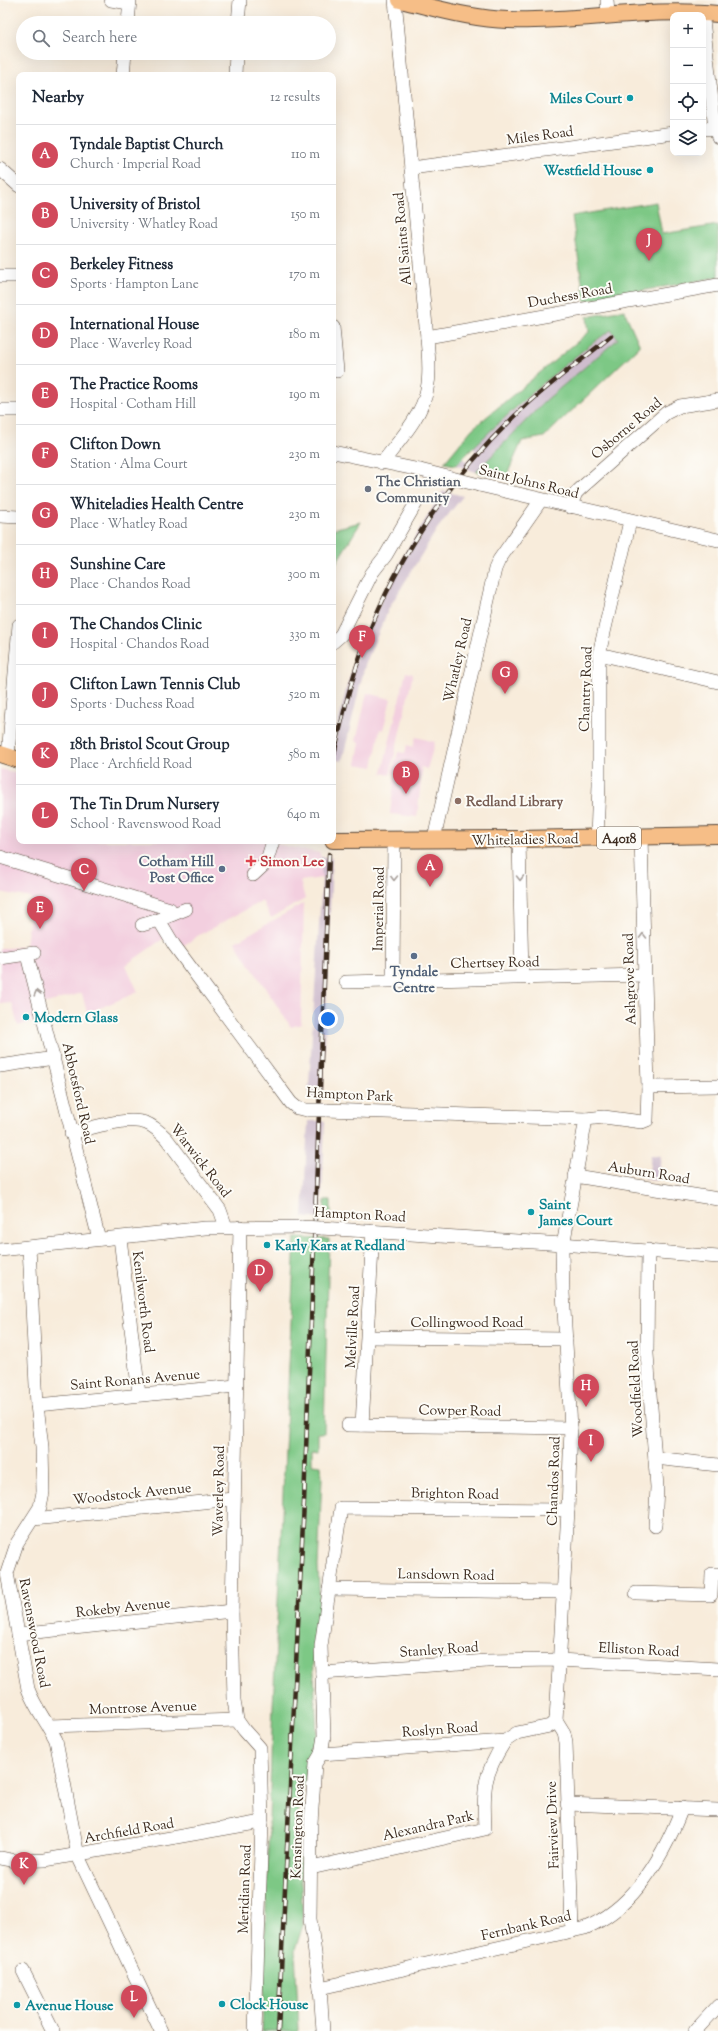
<!DOCTYPE html>
<meta charset="utf-8">
<style>
body{margin:0;font-family:"Sorts Mill Goudy",serif;background:#f6f6f7;color:#1f2937}
.controls{position:absolute;right:12px;top:12px;display:grid;overflow:hidden;border-radius:8px;box-shadow:0 4px 16px #0002}
.controls button{width:36px;height:36px;display:grid;place-items:center;padding:0;border:0;border-bottom:1px solid #e0e1e3;background:#fff;color:#1f2937;font:20px sans-serif}
.you{position:absolute;left:328px;top:1019px;width:14px;height:14px;margin:-10px;border:3px solid #fff;border-radius:50%;background:#1a73e8;box-shadow:0 0 0 6px #1a73e833}
.badge{display:grid;place-items:center;width:26px;height:26px;border-radius:50%;background:#d1495b;color:#fff;font-size:13px;font-weight:700}
.pin{position:absolute;translate:-50% -33px;filter:drop-shadow(0 1px 2px #0008)}
.pin::after{content:'';position:absolute;top:21px;width:14px;height:12px;background:inherit;clip-path:polygon(0 0,100% 0,50% 100%)}
.list{margin:0;padding:0;list-style:none}
h2{display:flex;justify-content:space-between;align-items:center;height:52px;margin:0;padding:0 16px;font-size:17px}
h2 small{font-size:13px;font-weight:400;color:#747a83}
.list li{display:grid;grid-template-columns:26px 1fr auto;gap:12px;align-items:center;box-sizing:border-box;height:60px;padding:0 16px;border-top:1px solid #e0e1e3}
.list b{display:block;font-size:15px;white-space:nowrap}
.list p{margin:0;font-size:13px;white-space:nowrap;color:#747a83}
.list em{font-size:13px;font-style:normal;color:#747a83}
.icon{flex:none;width:22px;height:22px;fill:none;stroke:currentColor;stroke-width:2;stroke-linecap:round;stroke-linejoin:round}
.map{position:relative;flex:none;width:718px;height:2031px;overflow:hidden}
.search{position:absolute;background:#fff;box-shadow:0 4px 16px #0002;left:16px;top:16px;width:320px;height:44px;display:flex;align-items:center;gap:10px;box-sizing:border-box;padding:0 14px;border-radius:22px;color:#747a83;font-size:15px}
.panel{position:absolute;background:#fff;box-shadow:0 4px 16px #0002;left:16px;top:72px;width:320px;height:772px;border-radius:8px}
.map>svg:first-child{display:block}
.built{fill:#f3cfdf}
.industrial{fill:#cfbdce}
.green{fill:#7dc885;stroke:#5c7952}
.lines{fill:none;stroke-linecap:round;stroke-linejoin:round}
.minor-casing{stroke:#57473a;stroke-width:14}
.major-casing{stroke:#57473a;stroke-width:18}
.minor{stroke:#fff;stroke-width:13}
.major{stroke:#f6be87;stroke-width:16}
.rail-casing{stroke:#3b2a1e;stroke-width:4.5}
.rail{stroke:#fdfcf7;stroke-width:3;stroke-dasharray:9;stroke-linecap:butt}
.minor-bridge-casing{stroke:#57473a;stroke-width:14;stroke-linecap:butt}
.minor-bridge{stroke:#fff;stroke-width:13}
.oneway{stroke:#a79f9a}
.culture-dot{fill:#0f9aa8;stroke:#fdfcf7;stroke-width:1.5}
.worship-dot{fill:#6b7280;stroke:#fdfcf7;stroke-width:1.5}
.education-dot{fill:#8d6e63;stroke:#fdfcf7;stroke-width:1.5}
.health-dot{fill:#e0444e;stroke:#fdfcf7;stroke-width:1.5}
.service-dot{fill:#5c6f8a;stroke:#fdfcf7;stroke-width:1.5}
.labels{text-anchor:middle;stroke-width:4;stroke-linejoin:round;paint-order:stroke}
.shield{fill:#fdfcf7;stroke:#75695f;stroke-width:1}
.shield-label{font-size:13px;font-weight:bold;fill:#3b2a1e}
.culture-label{font-size:14px;font-weight:bold;fill:#0d838f;stroke:#fdfcf7;text-anchor:start}
.street-label{font-size:14px;fill:#3b2a1e;stroke:#fdfcf7}
.worship-label{font-size:14px;font-weight:bold;fill:#5b616d;stroke:#fdfcf7;text-anchor:start}
.education-label{font-size:14px;font-weight:bold;fill:#785e54;stroke:#fdfcf7;text-anchor:start}
.service-label{font-size:14px;font-weight:bold;fill:#4e5e75;stroke:#fdfcf7;text-anchor:end}
.health-label{font-size:14px;font-weight:bold;fill:#be3a42;stroke:#fdfcf7;text-anchor:start}
</style>
<div class="map">
<svg width="718" height="2031" viewBox="0 0 718 2031">
<rect width="100%" height="100%" fill="#fdfcf7"/>
<filter id="ink" filterUnits="userSpaceOnUse"><feTurbulence type="fractalNoise" baseFrequency=".025" numOctaves="2"/><feDisplacementMap in="SourceGraphic" scale="8" xChannelSelector="R" yChannelSelector="G"/><feConvolveMatrix kernelMatrix="1 2 1 2 8 2 1 2 1" color-interpolation-filters="sRGB"/></filter>
<filter id="wash" filterUnits="userSpaceOnUse"><feTurbulence type="fractalNoise" baseFrequency=".012" numOctaves="4" result="noise"/><feDisplacementMap in="SourceGraphic" scale="16" xChannelSelector="R" yChannelSelector="G"/><feGaussianBlur stdDeviation="0.9" result="paint"/><feColorMatrix in="noise" values="0 0 0 0 0 0 0 0 0 0 0 0 0 0 0 0 0 1.4 0 .05"/><feComposite in="paint" operator="in"/></filter>
<g filter="url(#wash)">
<rect width="100%" height="100%" fill="#f8ecdb"/>
<!-- built -->
<g class="built">
<polygon points="406,672 413,674 390,775 382,773"/>
<polygon points="367,693 391,699 383,730 380,729 373,767 356,764 360,743 356,741"/>
<polygon points="416,737 435,742 427,769 421,767 420,769 422,770 417,817 390,814 395,774 392,773 395,760 396,760 398,752 405,753 407,745 413,747"/>
<polygon points="0,769 19,774 19,841 262,841 320,853 322,878 300,881 305,899 271,918 262,901 199,935 177,950 167,936 126,965 138,992 87,1013 82,993 32,1007 36,1021 18,1026 12,1003 0,1004 0,949 26,946 32,898 0,892"/>
<polygon points="304,903 301,1024 291,1027 235,942"/>
</g>
<!-- industrial -->
<g class="industrial">
<polygon points="611,330 618,339 545,401 476,472 456,465 462,458 467,462 476,451 472,447 569,362"/>
<polygon points="443,491 463,496 437,529 389,608 365,665 342,761 333,759 337,728 347,685 363,638 405,553"/>
<polygon points="320,857 332,857 323,1099 308,1099 322,878"/>
<polygon points="308,1121 325,1121 321,1219 303,1217"/>
<polygon points="651,1155 661,1156 657,1181 644,1179 645,1172 649,1172"/>
</g>
<!-- green -->
<g class="green">
<polygon points="656,202 662,234 718,225 718,277 585,301 572,216"/>
<path d="M624 310 640 346 544 437 522 441 506 477 476 472 545 401 618 339 611 330C586 347 562 367 539 387 510 412 482 438 456 465L444 463 472 429 589 332 587 317Z"/>
<polygon points="361,522 333,568 333,529"/>
<polygon points="325,1200 331,1200 331,1218 324,1218"/>
<polygon points="295,1238 329,1239 324,1433 318,1433 318,1449 312,1448 312,1464 321,1465 322,1478 318,1566 320,1607 313,1652 317,1736 312,1746 298,1813 303,1925 295,1950 299,2029 298,2031 262,2031 272,1728"/>
</g>
</g>
<g filter="url(#ink)">
<g class="lines">
<!-- minor casing -->
<g class="minor-casing">
<g id="minor">
<polyline points="111,0 129,3"/>
<polyline points="607,0 608,15"/>
<polyline points="703,20 715,128 718,137"/>
<polyline points="128,23 130,0"/>
<polyline points="238,23 240,0"/>
<polyline points="123,75 125,53"/>
<polyline points="235,75 236,53"/>
<polyline points="703,129 715,128"/>
<polyline points="411,168 673,133"/>
<polyline points="0,169 19,186"/>
<polyline points="0,276 19,276"/>
<polyline points="333,327 337,371"/>
<polyline points="427,337 718,285"/>
<polyline points="0,410 19,410"/>
<polyline points="333,452 420,470"/>
<path d="M382 463C398 442 423 415 427 389 431 372 428 354 427 337L395 0"/>
<polyline points="479,485 718,540"/>
<polyline points="570,507 576,493 580,489 666,413 680,406 718,400"/>
<polyline points="0,516 19,517"/>
<polyline points="333,642 341,635 372,573 386,555 416,503"/>
<polyline points="599,654 718,682"/>
<polyline points="8,756 19,625"/>
<polyline points="597,838 599,784 599,654 630,521"/>
<polyline points="434,839 495,569 499,560 541,500"/>
<polyline points="519,839 522,977"/>
<polyline points="0,857 170,909 173,914"/>
<polyline points="253,875 266,863 273,841"/>
<polyline points="159,920 174,945 291,1103 297,1108 307,1110"/>
<polyline points="142,925 159,920 186,909"/>
<polyline points="27,955 99,1239"/>
<polyline points="0,958 34,953"/>
<polyline points="393,980 394,839"/>
<polyline points="346,982 644,975"/>
<polyline points="0,1066 54,1058"/>
<polyline points="648,1087 718,1086"/>
<polyline points="326,1110 586,1119 604,1117 642,1122 647,1120 648,1087 641,837"/>
<path d="M71 1133C91 1128 127 1116 146 1123 154 1126 160 1132 166 1138L220 1210 226 1227"/>
<polyline points="575,1176 718,1199"/>
<polyline points="240,1227 232,1611 234,1700 237,1720 244,1730 260,1748 262,1822 255,2031"/>
<polyline points="321,1228 562,1244 718,1257"/>
<polyline points="120,1238 139,1394"/>
<path d="M29 1247 37 1405 42 1447 43 1492 40 1507 17 1543 7 1573 28 1689C35 1708 47 1722 56 1740L78 1856 161 2031"/>
<polyline points="0,1250 205,1228 302,1227"/>
<polyline points="648,1250 647,1354 657,1487 655,1526"/>
<polyline points="368,1337 566,1339"/>
<polyline points="37,1405 236,1386"/>
<polyline points="348,1425 571,1428"/>
<polyline points="362,1425 373,1231"/>
<polyline points="655,1458 718,1465"/>
<polyline points="33,1519 233,1499"/>
<polyline points="329,1589 563,1592"/>
<polyline points="636,1593 711,1595 712,1574 718,1574"/>
<polyline points="18,1634 232,1611"/>
<polyline points="322,1673 487,1661 559,1660 718,1669"/>
<polyline points="556,1720 568,1510 571,1428 563,1293 562,1251 586,1119"/>
<polyline points="556,1720 564,1733 566,1742 572,1931"/>
<polyline points="49,1726 237,1720"/>
<polyline points="321,1754 505,1741 517,1733 550,1726 556,1720"/>
<polyline points="567,1804 718,1810"/>
<polyline points="0,1858 16,1861 45,1860 262,1822"/>
<path d="M311 1868 485 1829C483 1789 483 1775 505 1741"/>
<polyline points="23,1971 53,2031"/>
<path d="M320 1988 585 1928C634 1908 664 1855 682 1808"/>
<polyline points="323,2031 320,1988 310,1919 311,1823 315,1764 321,1754 324,1736 321,1646 341,1508 568,1510"/>
<polyline points="695,2031 718,2006"/>
</g>
</g>
<!-- major casing -->
<g class="major-casing">
<g id="major">
<path d="M400 0C436 8 471 19 508 20 578 22 648 7 718 14"/>
<polyline points="0,754 19,760"/>
<polyline points="333,840 519,839 718,835"/>
</g>
</g>
<!-- minor -->
<use href="#minor" class="minor"/>
<!-- major -->
<use href="#major" class="major"/>
<!-- rail casing -->
<g class="rail-casing">
<g id="rail">
<path d="M333 759C342 719 351 678 366 640 398 556 451 477 516 415 545 386 580 362 611 336"/>
<polyline points="278,2031 304,1502 329,854"/>
</g>
</g>
<!-- rail -->
<use href="#rail" class="rail"/>
<!-- minor-bridge casing -->
<g class="minor-bridge-casing">
<g id="minor-bridge">
<polyline points="420,470 479,485"/>
<polyline points="307,1110 326,1110"/>
<polyline points="302,1227 321,1228"/>
</g>
</g>
<!-- minor-bridge -->
<use href="#minor-bridge" class="minor-bridge"/>
</g>
<!-- one-way arrows -->
<defs><path id="oneway-chevron" d="M-2-3.5L2.5 0L-2 3.5" fill="none" stroke-width="1.6" stroke-linecap="round" stroke-linejoin="round"/></defs>
<g class="oneway">
<use href="#oneway-chevron" transform="translate(394 878) rotate(91)"/>
<use href="#oneway-chevron" transform="translate(520 878) rotate(89)"/>
<use href="#oneway-chevron" transform="translate(643 936) rotate(-91)"/>
<use href="#oneway-chevron" transform="translate(37 993) rotate(-105)"/>
</g>
</g>
<!-- markers -->
<g class="culture-dot">
<circle cx="630" cy="98" r="4"/>
<circle cx="650" cy="170" r="4"/>
<circle cx="26" cy="1017" r="4"/>
<circle cx="531" cy="1212" r="4"/>
<circle cx="267" cy="1245" r="4"/>
<circle cx="222" cy="2004" r="4"/>
<circle cx="17" cy="2005" r="4"/>
</g>
<circle class="worship-dot" cx="368" cy="489" r="4"/>
<circle class="education-dot" cx="458" cy="801" r="4"/>
<path class="health-dot" d="M249 855h4v4h4v4h-4v4h-4v-4h-4v-4h4z"/>
<g class="service-dot">
<circle cx="222" cy="869" r="4"/>
<circle cx="414" cy="956" r="4"/>
</g>
<g class="labels">
<!-- shield labels -->
<rect class="shield" x="597" y="827" width="44" height="22" rx="3"/>
<g class="shield-label">
<text x="619" y="843">A4018</text>
</g>
<!-- culture labels -->
<g class="culture-label">
<text x="622" y="103" text-anchor="end">Miles Court</text>
<text x="642" y="175" text-anchor="end">Westfield House</text>
<text x="34" y="1022">Modern Glass</text>
<text x="539" y="1209">Saint<tspan x="539" dy="16">James Court</tspan></text>
<text x="275" y="1250">Karly Kars at Redland</text>
<text x="230" y="2009">Clock House</text>
<text x="25" y="2010">Avenue House</text>
</g>
<!-- street labels -->
<g class="street-label">
<text transform="translate(540 135) rotate(-8)" y="5">Miles Road</text>
<text transform="translate(402 239) rotate(-95)" y="5">All Saints Road</text>
<text transform="translate(570 295) rotate(-10)" y="5">Duchess Road</text>
<text transform="translate(626 428) rotate(-40)" y="5">Osborne Road</text>
<text transform="translate(529 481) rotate(14)" y="5">Saint Johns Road</text>
<text transform="translate(457 660) rotate(-77)" y="5">Whatley Road</text>
<text transform="translate(585 689) rotate(-88)" y="5">Chantry Road</text>
<text transform="translate(525 839) rotate(-1)" y="5">Whiteladies Road</text>
<text transform="translate(378 909) rotate(-89)" y="5">Imperial Road</text>
<text transform="translate(495 962) rotate(-1)" y="5">Chertsey Road</text>
<text transform="translate(629 979) rotate(-92)" y="5">Ashgrove Road</text>
<text transform="translate(79 1093) rotate(77)" y="5">Abbotsford Road</text>
<text transform="translate(350 1094) rotate(3)" y="5">Hampton Park</text>
<text transform="translate(201 1160) rotate(52)" y="5">Warwick Road</text>
<text transform="translate(649 1172) rotate(9)" y="5">Auburn Road</text>
<text transform="translate(360 1214) rotate(3)" y="5">Hampton Road</text>
<text transform="translate(144 1302) rotate(83)" y="5">Kenilworth Road</text>
<text x="467" y="1327">Collingwood Road</text>
<text transform="translate(352 1327) rotate(-87)" y="5">Melville Road</text>
<text transform="translate(135 1379) rotate(-5)" y="5">Saint Ronans Avenue</text>
<text transform="translate(635 1389) rotate(-93)" y="5">Woodfield Road</text>
<text transform="translate(460 1410) rotate(1)" y="5">Cowper Road</text>
<text transform="translate(553 1481) rotate(-88)" y="5">Chandos Road</text>
<text transform="translate(218 1491) rotate(-89)" y="5">Waverley Road</text>
<text transform="translate(132 1493) rotate(-6)" y="5">Woodstock Avenue</text>
<text transform="translate(455 1493) rotate(1)" y="5">Brighton Road</text>
<text transform="translate(446 1574) rotate(1)" y="5">Lansdown Road</text>
<text transform="translate(123 1607) rotate(-6)" y="5">Rokeby Avenue</text>
<text transform="translate(35 1633) rotate(79)" y="5">Ravenswood Road</text>
<text transform="translate(439 1649) rotate(-4)" y="5">Stanley Road</text>
<text transform="translate(639 1649) rotate(3)" y="5">Elliston Road</text>
<text transform="translate(143 1707) rotate(-2)" y="5">Montrose Avenue</text>
<text transform="translate(440 1729) rotate(-4)" y="5">Roslyn Road</text>
<text transform="translate(428 1825) rotate(-13)" y="5">Alexandra Park</text>
<text transform="translate(552 1825) rotate(-92)" y="5">Fairview Drive</text>
<text transform="translate(297 1827) rotate(-88)" y="5">Kensington Road</text>
<text transform="translate(129 1830) rotate(-10)" y="5">Archfield Road</text>
<text transform="translate(244 1889) rotate(-88)" y="5">Meridian Road</text>
<text transform="translate(526 1925) rotate(-13)" y="5">Fernbank Road</text>
</g>
<!-- worship labels -->
<g class="worship-label">
<text x="376" y="486">The Christian<tspan x="376" dy="16">Community</tspan></text>
</g>
<!-- education labels -->
<g class="education-label">
<text x="466" y="806">Redland Library</text>
</g>
<!-- service labels -->
<g class="service-label">
<text x="214" y="866">Cotham Hill<tspan x="214" dy="16">Post Office</tspan></text>
<text x="414" y="976" text-anchor="middle">Tyndale<tspan x="414" dy="16">Centre</tspan></text>
</g>
<!-- health labels -->
<g class="health-label">
<text x="260" y="866">Simon Lee</text>
</g>
</g>
</svg>
<div class="controls">
<button>+</button>
<button>−</button>
<button><svg class="icon" aria-label="locate" viewBox="0 0 24 24"><circle cx="12" cy="12" r="6"/><path d="M12 2v4M12 18v4M2 12h4M18 12h4"/></svg></button>
<button><svg class="icon" aria-label="layers" viewBox="0 0 24 24"><path d="M12 4l9 5-9 5-9-5zM3 14l9 5 9-5"/></svg></button>
</div>
<div class="you"></div>
<div class="pin badge" style="left:430px;top:887px">A</div>
<div class="pin badge" style="left:406px;top:794px">B</div>
<div class="pin badge" style="left:84px;top:891px">C</div>
<div class="pin badge" style="left:260px;top:1292px">D</div>
<div class="pin badge" style="left:40px;top:929px">E</div>
<div class="pin badge" style="left:362px;top:658px">F</div>
<div class="pin badge" style="left:505px;top:694px">G</div>
<div class="pin badge" style="left:586px;top:1407px">H</div>
<div class="pin badge" style="left:591px;top:1462px">I</div>
<div class="pin badge" style="left:649px;top:261px">J</div>
<div class="pin badge" style="left:24px;top:1885px">K</div>
<div class="pin badge" style="left:134px;top:2018px">L</div>
<div class="search"><svg class="icon" aria-label="search" viewBox="0 0 24 24"><circle cx="10" cy="10" r="6"/><path d="M15 15l6 6"/></svg>Search here</div>
<section class="panel">
<h2>Nearby<small>12 results</small></h2>
<ul class="list">
<li><span class="badge">A</span><div><b>Tyndale Baptist Church</b><p>Church · Imperial Road</p></div><em>110 m</em></li>
<li><span class="badge">B</span><div><b>University of Bristol</b><p>University · Whatley Road</p></div><em>150 m</em></li>
<li><span class="badge">C</span><div><b>Berkeley Fitness</b><p>Sports · Hampton Lane</p></div><em>170 m</em></li>
<li><span class="badge">D</span><div><b>International House</b><p>Place · Waverley Road</p></div><em>180 m</em></li>
<li><span class="badge">E</span><div><b>The Practice Rooms</b><p>Hospital · Cotham Hill</p></div><em>190 m</em></li>
<li><span class="badge">F</span><div><b>Clifton Down</b><p>Station · Alma Court</p></div><em>230 m</em></li>
<li><span class="badge">G</span><div><b>Whiteladies Health Centre</b><p>Place · Whatley Road</p></div><em>230 m</em></li>
<li><span class="badge">H</span><div><b>Sunshine Care</b><p>Place · Chandos Road</p></div><em>300 m</em></li>
<li><span class="badge">I</span><div><b>The Chandos Clinic</b><p>Hospital · Chandos Road</p></div><em>330 m</em></li>
<li><span class="badge">J</span><div><b>Clifton Lawn Tennis Club</b><p>Sports · Duchess Road</p></div><em>520 m</em></li>
<li><span class="badge">K</span><div><b>18th Bristol Scout Group</b><p>Place · Archfield Road</p></div><em>580 m</em></li>
<li><span class="badge">L</span><div><b>The Tin Drum Nursery</b><p>School · Ravenswood Road</p></div><em>640 m</em></li>
</ul>
</section>
</div>
